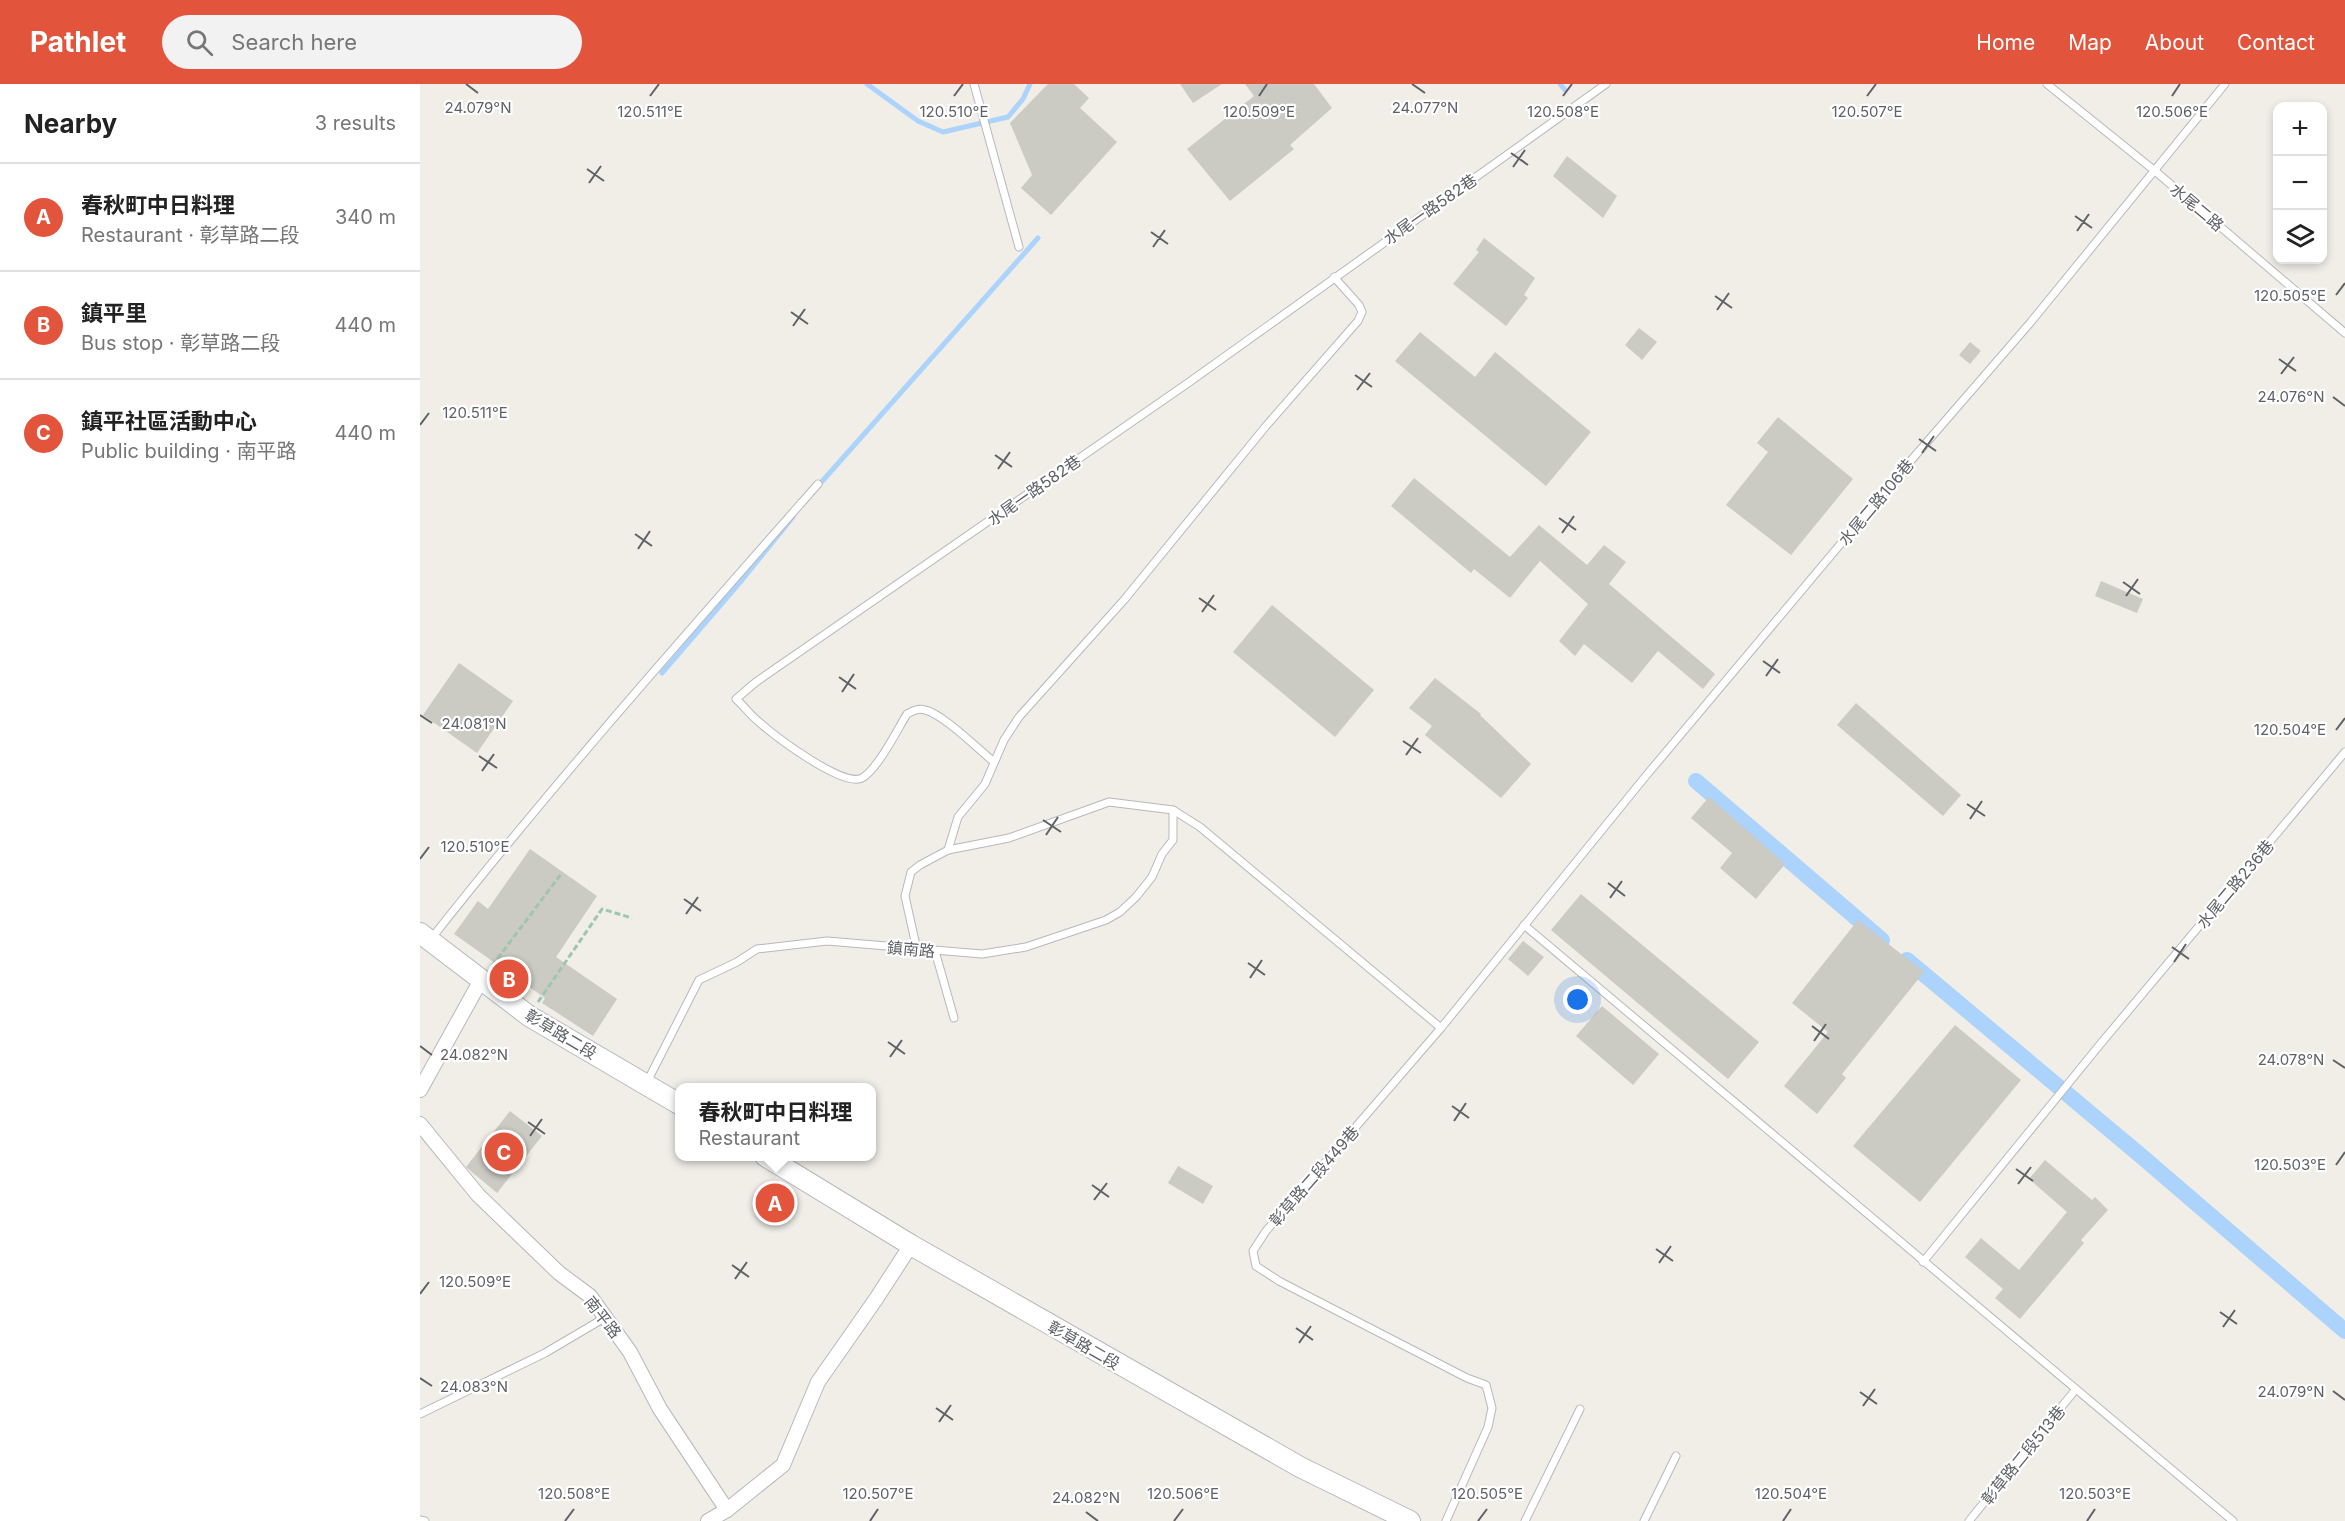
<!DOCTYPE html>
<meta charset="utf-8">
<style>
body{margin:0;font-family:Inter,"Noto Sans TC",sans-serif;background:#f2f2f2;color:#222}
.controls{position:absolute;right:18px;top:18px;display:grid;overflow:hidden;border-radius:12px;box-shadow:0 3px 9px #0003}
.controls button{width:54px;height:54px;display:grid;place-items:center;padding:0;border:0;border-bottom:2px solid #e0e0e0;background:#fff;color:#222;font:30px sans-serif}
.you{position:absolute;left:1158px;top:916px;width:21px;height:21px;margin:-15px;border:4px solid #fff;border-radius:50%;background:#1a73e8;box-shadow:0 0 0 9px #1a73e833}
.badge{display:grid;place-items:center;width:39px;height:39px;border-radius:50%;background:#e2543b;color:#fff;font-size:20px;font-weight:700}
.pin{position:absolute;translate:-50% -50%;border:3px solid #fff;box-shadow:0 2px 6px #0006}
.popup{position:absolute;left:255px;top:999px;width:201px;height:78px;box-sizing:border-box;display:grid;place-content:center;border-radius:12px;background:#fff;filter:drop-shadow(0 2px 4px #0005);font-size:20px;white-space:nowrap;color:#767676}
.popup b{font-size:22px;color:#222}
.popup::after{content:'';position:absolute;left:50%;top:100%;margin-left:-12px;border:12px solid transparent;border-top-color:#fff}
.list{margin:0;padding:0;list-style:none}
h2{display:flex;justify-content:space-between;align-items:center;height:78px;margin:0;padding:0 24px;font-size:26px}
h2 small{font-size:20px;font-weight:400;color:#767676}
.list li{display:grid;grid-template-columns:39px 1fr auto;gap:18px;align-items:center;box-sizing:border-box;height:108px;padding:0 24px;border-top:2px solid #e0e0e0}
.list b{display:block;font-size:22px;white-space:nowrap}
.list p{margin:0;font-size:20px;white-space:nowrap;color:#767676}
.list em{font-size:20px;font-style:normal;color:#767676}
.icon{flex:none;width:33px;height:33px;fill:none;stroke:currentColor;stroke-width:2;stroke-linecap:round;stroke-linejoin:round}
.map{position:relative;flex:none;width:1925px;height:1437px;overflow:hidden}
header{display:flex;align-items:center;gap:36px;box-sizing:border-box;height:84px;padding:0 30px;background:#e2543b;color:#fff}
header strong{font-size:28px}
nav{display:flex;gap:33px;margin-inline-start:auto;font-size:21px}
.search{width:420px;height:54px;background:#f2f2f2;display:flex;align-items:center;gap:15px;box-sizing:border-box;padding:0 21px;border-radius:33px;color:#767676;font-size:22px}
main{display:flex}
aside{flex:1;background:#fff}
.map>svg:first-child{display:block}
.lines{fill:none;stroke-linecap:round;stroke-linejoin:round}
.stream{stroke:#abd3fb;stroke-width:5}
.canal{stroke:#abd3fb;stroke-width:16}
.building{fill:#cbcac3}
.lane-casing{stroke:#b7b8bd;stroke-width:9}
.street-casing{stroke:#b7b8bd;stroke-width:16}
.secondary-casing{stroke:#b5b8bd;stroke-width:22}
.path{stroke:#9ec6ad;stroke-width:3;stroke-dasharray:6 3;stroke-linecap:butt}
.lane{stroke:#fff;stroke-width:7}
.street{stroke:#fff;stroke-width:14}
.secondary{stroke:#fff;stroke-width:20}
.ticks{fill:none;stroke:#5e6166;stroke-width:2}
.labels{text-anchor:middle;stroke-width:4.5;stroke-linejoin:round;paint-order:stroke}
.street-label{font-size:16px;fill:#5e6166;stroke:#fff}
.ticks-label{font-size:15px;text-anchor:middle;fill:#5e6166;stroke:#fff;stroke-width:4.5;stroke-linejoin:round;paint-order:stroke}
</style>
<header>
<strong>Pathlet</strong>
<div class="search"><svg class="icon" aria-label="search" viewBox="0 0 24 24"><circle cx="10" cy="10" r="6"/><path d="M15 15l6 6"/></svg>Search here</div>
<nav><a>Home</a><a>Map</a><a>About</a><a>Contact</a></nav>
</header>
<main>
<aside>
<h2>Nearby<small>3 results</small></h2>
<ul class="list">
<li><span class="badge">A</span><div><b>春秋町中日料理</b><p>Restaurant · 彰草路二段</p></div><em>340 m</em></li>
<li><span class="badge">B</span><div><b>鎮平里</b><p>Bus stop · 彰草路二段</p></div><em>440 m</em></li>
<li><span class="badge">C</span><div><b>鎮平社區活動中心</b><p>Public building · 南平路</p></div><em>440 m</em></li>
</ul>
</aside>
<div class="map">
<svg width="1925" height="1437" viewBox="0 0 1925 1437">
<rect width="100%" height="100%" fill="#f0eee7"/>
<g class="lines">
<!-- stream -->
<g class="stream">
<polyline points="447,0 498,37 523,48 588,33 603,15 610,0"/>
<polyline points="1140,0 1145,6"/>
<polyline points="398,402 618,154"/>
<polyline points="242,589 322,496 373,433"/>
</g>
<!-- canal -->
<g class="canal">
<polyline points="1276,697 1462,856"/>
<polyline points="1487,876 1720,1071 1925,1247"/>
</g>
</g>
<!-- building -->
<g class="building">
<polygon points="628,0 654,0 669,14 660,24 697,58 631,131 601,104 612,91 590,39"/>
<polygon points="760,0 802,0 773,19"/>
<polygon points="825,0 894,0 912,24 870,61 874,65 810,117 767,65 834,12"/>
<polygon points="1147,72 1197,112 1183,134 1133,92"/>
<polygon points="1064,154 1115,194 1104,211 1108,214 1086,242 1033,200 1059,168 1056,166"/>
<polygon points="1219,244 1237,258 1222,276 1205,261"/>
<polygon points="1000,248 1055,293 1075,268 1171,348 1126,402 975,277"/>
<polygon points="1550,258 1561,267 1550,280 1539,271"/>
<polygon points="1358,333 1433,395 1371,471 1306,421 1348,368 1337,359"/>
<polygon points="994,394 1090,473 1119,441 1167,481 1184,461 1206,478 1189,500 1295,590 1283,605 1238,567 1212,599 1164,560 1155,572 1139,557 1168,520 1120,477 1090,514 1054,485 1051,489 971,422"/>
<polygon points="1681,497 1723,515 1717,529 1675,512"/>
<polygon points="852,521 954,606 915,653 813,568"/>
<polygon points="39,579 93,617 57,669 3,631"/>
<polygon points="1015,594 1061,630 1060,631 1111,680 1081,714 1005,651 1012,642 989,624"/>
<polygon points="1436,619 1541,711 1523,732 1417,641"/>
<polygon points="1289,713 1365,780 1336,815 1300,784 1312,769 1271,734"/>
<polygon points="110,765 177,812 136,873 197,915 173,952 122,919 125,914 34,850 58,817 68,825"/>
<polygon points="1161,810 1339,958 1308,995 1131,846"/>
<polygon points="1438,836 1504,888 1422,990 1426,994 1397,1030 1364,1002 1408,948 1372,919"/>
<polygon points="1103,857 1124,873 1108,892 1088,875"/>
<polygon points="1182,922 1239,970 1213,1001 1156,952"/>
<polygon points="1535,941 1601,996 1500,1118 1433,1062"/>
<polygon points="90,1027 122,1052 77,1109 46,1083"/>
<polygon points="1625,1076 1672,1116 1675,1113 1688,1126 1661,1156 1664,1159 1600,1235 1575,1214 1583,1205 1545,1173 1561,1154 1599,1186 1647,1128 1609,1095"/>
<polygon points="758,1082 793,1102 783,1120 748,1099"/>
</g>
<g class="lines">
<!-- lane casing -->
<g class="lane-casing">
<g id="lane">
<polyline points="554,0 599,163"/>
<polyline points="1627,0 1735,87 1925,249"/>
<path d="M574 678C558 665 523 630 505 626 498 624 493 627 487 630 477 646 458 685 442 694 423 704 355 652 339 638 330 631 324 622 316 615L336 598 768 299 1186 0"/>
<polyline points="528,766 538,733 565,700 584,656 599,633 704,516 846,342 938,237 942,228 939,221 914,193"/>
<polyline points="1104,841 1813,1437"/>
<path d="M11 855C134 699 266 550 398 400"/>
<polyline points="497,866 485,812 491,788 500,781 528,766 589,754 689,718 753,726 780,743 1021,944"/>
<polyline points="515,867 534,934"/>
<polyline points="227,998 279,896 317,878 337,865 407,857 562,870 606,863 686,836 700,828 716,813 732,793 742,770 753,756 753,726"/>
<polyline points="1503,1178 1682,958 1925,668"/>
<polyline points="0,1330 125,1269 186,1233"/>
<polyline points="0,1436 5,1437"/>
<polyline points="1026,1437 1068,1343 1072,1324 1066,1301 1047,1294 859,1197 836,1182 833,1167 846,1147 1021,944 1225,693 1481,388 1610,239 1805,0"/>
<polyline points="1105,1437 1160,1325"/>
<polyline points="1224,1437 1256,1372"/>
<polyline points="1549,1437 1656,1305"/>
</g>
</g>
<!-- street casing -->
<g class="street-casing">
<g id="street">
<polyline points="0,1006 61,896"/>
<polyline points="0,1040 58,1111 139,1189 170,1212 210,1268 240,1325 307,1426"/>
<polyline points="288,1437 307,1426 363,1381 398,1298 456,1215 491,1161"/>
</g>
</g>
<!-- secondary casing -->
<g class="secondary-casing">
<g id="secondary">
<polyline points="0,849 109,932 259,1020"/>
<polyline points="345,1072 491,1161 880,1383 990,1437"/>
</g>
</g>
<!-- path -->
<g class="path">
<polyline points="72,882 141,790"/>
<polyline points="118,918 182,825 212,834"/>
</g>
<!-- lane -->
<use href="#lane" class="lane"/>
<!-- street -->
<use href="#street" class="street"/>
<!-- secondary -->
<use href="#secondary" class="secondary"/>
</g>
<!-- ticks -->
<path class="ticks" d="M46 0 58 9M992 0 1005 9M230 12 239 0M534 12 543 0M839 12 847 0M1143 12 1152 0M1447 12 1456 0M1752 12 1760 0M1091 69 1108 81M1093 83 1105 66M167 85 184 97M169 99 181 82M1655 132 1672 144M1657 147 1669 130M731 148 748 160M733 163 745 146M1916 211 1925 199M1295 212 1312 224M1297 226 1309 209M371 228 388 240M373 242 385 225M1859 275 1876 287M1861 290 1874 273M935 291 952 303M937 306 950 289M1913 313 1925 322M0 341 9 329M1499 355 1516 367M1502 369 1514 352M575 371 592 383M578 385 590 368M1139 434 1156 446M1142 449 1154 432M215 450 232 462M218 465 230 447M1703 498 1720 510M1706 512 1718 495M779 514 796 526M782 528 794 511M1343 577 1360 589M1346 592 1358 575M419 593 436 605M422 608 434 590M0 631 12 639M1916 646 1925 634M983 657 1001 669M986 671 998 654M59 672 77 684M62 687 74 670M1547 720 1565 732M1550 735 1562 717M623 736 641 748M626 751 638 733M0 775 9 763M1188 799 1205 812M1190 814 1202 797M264 815 281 827M266 830 278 813M1752 863 1769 875M1754 878 1766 860M828 879 845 891M830 894 842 876M1392 942 1409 955M1394 957 1406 940M468 958 485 970M0 962 12 971M470 973 482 956M1913 976 1925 984M1032 1022 1049 1034M1034 1037 1046 1019M108 1038 125 1050M110 1052 122 1035M1916 1081 1925 1068M1596 1085 1613 1097M1598 1100 1611 1083M672 1101 689 1113M674 1116 687 1099M1236 1165 1253 1177M1239 1179 1251 1162M312 1181 329 1193M315 1195 327 1178M0 1210 9 1198M1800 1228 1817 1240M1803 1243 1815 1226M876 1244 893 1256M879 1259 891 1242M0 1294 12 1302M1913 1307 1925 1316M1440 1308 1457 1320M1443 1322 1455 1305M516 1324 533 1336M519 1338 531 1321M666 1428 678 1437M145 1437 154 1425M450 1437 458 1425M754 1437 763 1425M1058 1437 1067 1425M1363 1437 1371 1425M1667 1437 1675 1425"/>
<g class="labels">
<!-- street labels -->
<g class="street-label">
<text transform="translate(1777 123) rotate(40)" y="6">水尾二路</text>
<text transform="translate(1010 125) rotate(-35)" y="6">水尾一路582巷</text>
<text transform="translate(614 406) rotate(-35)" y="6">水尾一路582巷</text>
<text transform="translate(1456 418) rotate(-50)" y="6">水尾二路106巷</text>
<text transform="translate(1815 800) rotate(-50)" y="6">水尾二路236巷</text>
<text transform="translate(491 865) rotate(5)" y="6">鎮南路</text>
<text transform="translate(141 950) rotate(31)" y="6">彰草路二段</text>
<text transform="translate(894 1092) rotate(-49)" y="6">彰草路二段449巷</text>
<text transform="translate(183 1233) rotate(52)" y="6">南平路</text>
<text transform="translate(664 1261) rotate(30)" y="6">彰草路二段</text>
<text transform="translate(1603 1371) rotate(-51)" y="6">彰草路二段513巷</text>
</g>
</g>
<g class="ticks-label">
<text x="1005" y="29">24.077°N</text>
<text x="58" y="29">24.079°N</text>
<text x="230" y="33">120.511°E</text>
<text x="534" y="33">120.510°E</text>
<text x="839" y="33">120.509°E</text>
<text x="1143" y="33">120.508°E</text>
<text x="1447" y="33">120.507°E</text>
<text x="1752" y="33">120.506°E</text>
<text x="1870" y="217">120.505°E</text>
<text x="1871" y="318">24.076°N</text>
<text x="55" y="334">120.511°E</text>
<text x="54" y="645">24.081°N</text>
<text x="1870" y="651">120.504°E</text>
<text x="55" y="768">120.510°E</text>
<text x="54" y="976">24.082°N</text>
<text x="1871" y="981">24.078°N</text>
<text x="1870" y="1086">120.503°E</text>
<text x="55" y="1203">120.509°E</text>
<text x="54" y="1308">24.083°N</text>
<text x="1871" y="1313">24.079°N</text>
<text x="154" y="1415">120.508°E</text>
<text x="458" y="1415">120.507°E</text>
<text x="763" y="1415">120.506°E</text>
<text x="1067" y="1415">120.505°E</text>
<text x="1371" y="1415">120.504°E</text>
<text x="1675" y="1415">120.503°E</text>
<text x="666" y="1419">24.082°N</text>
</g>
</svg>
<div class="controls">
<button>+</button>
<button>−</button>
<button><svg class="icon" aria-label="layers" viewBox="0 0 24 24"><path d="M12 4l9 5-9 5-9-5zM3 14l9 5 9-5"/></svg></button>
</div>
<div class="you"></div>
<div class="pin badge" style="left:355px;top:1119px">A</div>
<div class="popup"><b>春秋町中日料理</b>Restaurant</div>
<div class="pin badge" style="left:89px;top:895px">B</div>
<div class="pin badge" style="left:84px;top:1068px">C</div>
</div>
</main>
